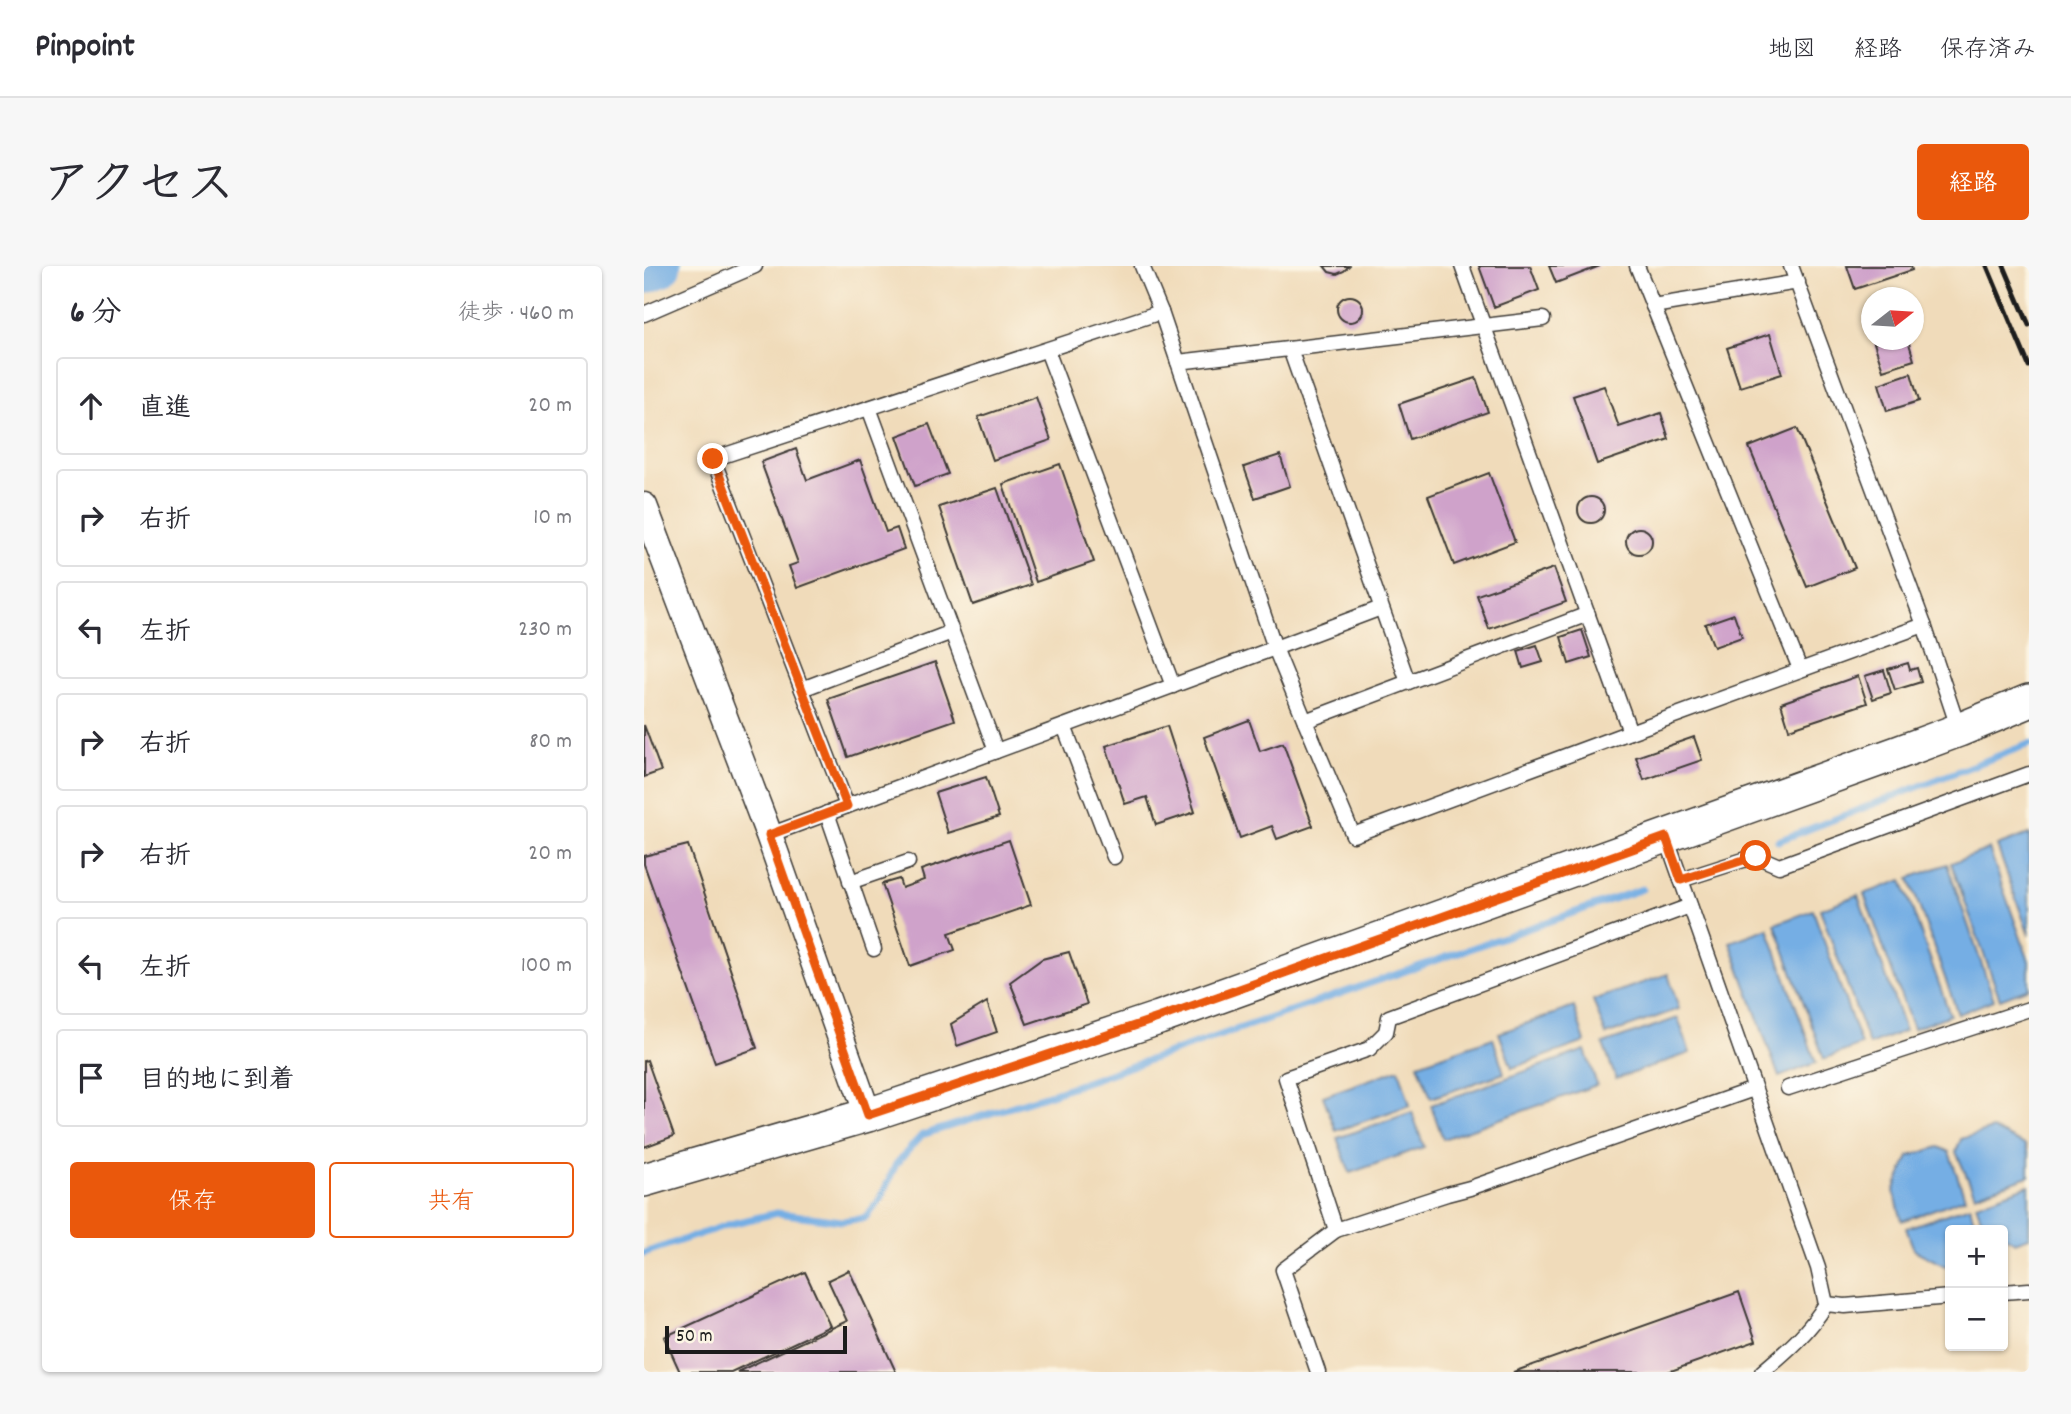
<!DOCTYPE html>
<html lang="ja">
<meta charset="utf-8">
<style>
body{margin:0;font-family:Dekko,"Klee One",sans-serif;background:#f7f7f7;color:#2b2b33}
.controls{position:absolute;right:21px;bottom:21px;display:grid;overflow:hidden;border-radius:7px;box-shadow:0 2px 5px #0004}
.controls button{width:63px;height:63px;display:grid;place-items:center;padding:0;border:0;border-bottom:2px solid #e1e1e2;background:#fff;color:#2b2b33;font:35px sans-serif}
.compass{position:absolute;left:1217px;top:21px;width:63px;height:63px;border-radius:50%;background:#fff;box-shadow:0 2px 5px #0004;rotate:73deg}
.scale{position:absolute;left:21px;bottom:18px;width:182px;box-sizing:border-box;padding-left:7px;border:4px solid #1c1c1c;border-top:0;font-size:19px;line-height:24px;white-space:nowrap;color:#1c1c1c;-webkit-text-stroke:5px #fcf5e5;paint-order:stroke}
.stop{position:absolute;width:21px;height:21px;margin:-16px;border:5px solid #ea580c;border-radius:50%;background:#fff}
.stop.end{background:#ea580c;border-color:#fff;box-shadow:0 2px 7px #0008}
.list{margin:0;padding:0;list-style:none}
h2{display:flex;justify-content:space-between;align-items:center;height:91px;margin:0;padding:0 28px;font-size:30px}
h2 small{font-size:23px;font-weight:400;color:#7c7c81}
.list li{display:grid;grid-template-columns:46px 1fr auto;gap:21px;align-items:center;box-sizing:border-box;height:98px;margin:0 14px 14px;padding:0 14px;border:2px solid #e1e1e2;border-radius:7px}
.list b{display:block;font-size:26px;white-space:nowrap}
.list em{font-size:23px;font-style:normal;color:#7c7c81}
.actions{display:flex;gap:14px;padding:21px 28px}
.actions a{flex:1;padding:16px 0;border:2px solid #ea580c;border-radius:7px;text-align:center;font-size:24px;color:#ea580c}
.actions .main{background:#ea580c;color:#fff}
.icon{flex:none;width:38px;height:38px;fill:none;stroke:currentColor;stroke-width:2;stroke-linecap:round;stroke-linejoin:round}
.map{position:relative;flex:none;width:1385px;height:1106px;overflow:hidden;border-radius:7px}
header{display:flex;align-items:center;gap:42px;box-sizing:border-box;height:98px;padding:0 35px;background:#fff;border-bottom:2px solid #e1e1e2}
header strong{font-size:33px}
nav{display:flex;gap:38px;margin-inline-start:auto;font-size:24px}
.intro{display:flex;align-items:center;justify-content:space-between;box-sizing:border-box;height:168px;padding:0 42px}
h1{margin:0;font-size:49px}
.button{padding:18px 32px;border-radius:7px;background:#ea580c;color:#fff;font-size:24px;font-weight:700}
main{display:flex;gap:42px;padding:0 42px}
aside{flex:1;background:#fff;border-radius:7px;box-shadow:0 2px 5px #0004}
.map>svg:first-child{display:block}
.water{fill:#74aee4;stroke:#486580;stroke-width:2}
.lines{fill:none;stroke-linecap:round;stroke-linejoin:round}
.stream{stroke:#74aee4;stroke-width:7}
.river{stroke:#74aee4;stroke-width:44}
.building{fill:#cfa2ca}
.service-casing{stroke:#3c3934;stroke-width:17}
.minor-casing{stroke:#3c3934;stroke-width:29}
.tertiary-casing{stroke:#3c3934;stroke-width:36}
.service{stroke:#fff;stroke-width:14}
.minor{stroke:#fff;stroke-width:26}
.tertiary{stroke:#fff;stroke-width:33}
.rail{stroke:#1c1c1c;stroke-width:5}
.route{stroke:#ea580c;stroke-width:9}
</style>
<header>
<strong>Pinpoint</strong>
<nav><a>地図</a><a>経路</a><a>保存済み</a></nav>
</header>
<div class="intro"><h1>アクセス</h1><a class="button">経路</a></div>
<main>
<aside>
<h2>6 分<small>徒歩 · 460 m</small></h2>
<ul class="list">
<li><svg class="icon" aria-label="ahead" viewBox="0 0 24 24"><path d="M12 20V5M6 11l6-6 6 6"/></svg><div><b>直進</b></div><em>20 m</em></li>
<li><svg class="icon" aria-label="right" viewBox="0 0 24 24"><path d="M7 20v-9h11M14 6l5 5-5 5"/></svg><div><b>右折</b></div><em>10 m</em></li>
<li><svg class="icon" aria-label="left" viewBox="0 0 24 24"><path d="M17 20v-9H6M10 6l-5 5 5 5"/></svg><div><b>左折</b></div><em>230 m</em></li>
<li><svg class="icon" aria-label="right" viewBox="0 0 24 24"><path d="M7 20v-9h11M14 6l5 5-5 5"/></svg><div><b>右折</b></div><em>80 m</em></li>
<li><svg class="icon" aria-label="right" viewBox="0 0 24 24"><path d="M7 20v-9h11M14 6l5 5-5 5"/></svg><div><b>右折</b></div><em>20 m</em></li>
<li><svg class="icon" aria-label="left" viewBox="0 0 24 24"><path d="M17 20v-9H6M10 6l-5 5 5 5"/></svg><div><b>左折</b></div><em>100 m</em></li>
<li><svg class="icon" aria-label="arrive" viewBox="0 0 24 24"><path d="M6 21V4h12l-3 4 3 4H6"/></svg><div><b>目的地に到着</b></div></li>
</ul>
<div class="actions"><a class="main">保存</a><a>共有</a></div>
</aside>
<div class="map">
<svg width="1385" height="1106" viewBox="0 0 1385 1106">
<rect width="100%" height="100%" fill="#fcf5e5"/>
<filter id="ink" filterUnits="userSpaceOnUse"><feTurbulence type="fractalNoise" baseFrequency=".0143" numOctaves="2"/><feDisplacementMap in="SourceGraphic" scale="14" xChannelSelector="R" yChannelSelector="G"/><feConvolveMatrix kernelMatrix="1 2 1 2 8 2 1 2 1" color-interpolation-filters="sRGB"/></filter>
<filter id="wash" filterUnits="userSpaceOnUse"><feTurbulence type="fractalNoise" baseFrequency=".00686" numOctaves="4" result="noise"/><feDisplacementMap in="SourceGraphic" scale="28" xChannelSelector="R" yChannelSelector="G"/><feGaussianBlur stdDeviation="1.57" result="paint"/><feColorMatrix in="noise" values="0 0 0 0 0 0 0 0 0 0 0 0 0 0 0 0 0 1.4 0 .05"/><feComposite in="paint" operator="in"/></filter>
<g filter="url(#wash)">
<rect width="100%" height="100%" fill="#f0dbba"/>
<!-- water -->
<g class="water">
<polygon points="1385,568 1385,669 1353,580"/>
<polygon points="1345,583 1385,695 1385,722 1356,733 1307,597"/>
<polygon points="1303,598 1350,734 1314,748 1265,612"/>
<polygon points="1258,614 1306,749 1269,763 1220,628"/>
<polygon points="1214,629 1261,765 1225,779 1176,643"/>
<polygon points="1169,644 1217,779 1180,793 1131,658"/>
<polygon points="1124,662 1172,797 1135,811 1086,676"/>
<polygon points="1024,708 1035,743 962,769 949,734"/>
<polygon points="930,741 941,776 868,802 855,767"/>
<polygon points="1034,752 1046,787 972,813 959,778"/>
<polygon points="849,772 860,807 787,832 774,798"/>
<polygon points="941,784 953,819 799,873 787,839"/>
<polygon points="755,803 766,839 692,865 679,830"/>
<polygon points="768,846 780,881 706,907 693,872"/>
<polygon points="1348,863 1381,879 1385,889 1385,910 1331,929 1312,886 1317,873"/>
<polygon points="1295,881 1305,886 1321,932 1258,955 1250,925 1265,890"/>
<polygon points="1385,919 1385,971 1371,976 1359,969 1359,964 1350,964 1339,958 1332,938"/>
<polygon points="1326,940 1332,963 1306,964 1306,999 1301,1000 1270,984 1262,962"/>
</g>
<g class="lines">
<!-- stream -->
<g class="stream">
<polyline points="1134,575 1385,478"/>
<polyline points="0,987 86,958 133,947 198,955 221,952 236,934 252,898 278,869 404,829 998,623"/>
</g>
<!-- river -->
<polyline class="river" points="0,6 15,0"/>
</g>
<g id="blocks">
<!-- building -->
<g class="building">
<polygon points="680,0 705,0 700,5 693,8 685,6"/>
<polygon points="835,0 886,0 895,24 850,41"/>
<polygon points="905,0 956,0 912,17"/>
<polygon points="1203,0 1267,0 1268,4 1211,23"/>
<circle cx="706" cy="43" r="13"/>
<polygon points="1126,68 1138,108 1096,121 1083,82"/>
<polygon points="1240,74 1264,74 1270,94 1239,104 1230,77"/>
<polygon points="1267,107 1275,135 1243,145 1235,118"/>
<polygon points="832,112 844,146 766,173 755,138"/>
<polygon points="960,120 975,161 1017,147 1025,173 953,198 929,130"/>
<polygon points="392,131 407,174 349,194 334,151"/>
<polygon points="285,158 304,208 271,220 253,170"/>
<polygon points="1153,162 1211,302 1163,321 1105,181"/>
<polygon points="152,183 163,214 216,194 242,266 253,262 260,283 153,322 145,300 154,297 117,196"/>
<polygon points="636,189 646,220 611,232 600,201"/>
<polygon points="416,198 450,296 392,316 359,218"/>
<polygon points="845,207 871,276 810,299 784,230"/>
<polygon points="353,222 387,319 329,339 295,241"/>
<circle cx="947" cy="244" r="13"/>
<circle cx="995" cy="275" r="13"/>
<polygon points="910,302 922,336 845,363 833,329"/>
<polygon points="1090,348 1098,371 1070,381 1061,358"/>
<polygon points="938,364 947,391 925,398 917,371"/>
<polygon points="893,379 899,396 879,402 874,385"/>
<polygon points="291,396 311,454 204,491 184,433"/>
<polygon points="1264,397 1266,404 1273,402 1277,416 1251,424 1244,403"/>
<polygon points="1240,404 1247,427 1229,433 1221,410"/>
<polygon points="1214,410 1223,437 1145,463 1137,437"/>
<polygon points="605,454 616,485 639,477 669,560 633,573 628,560 596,572 560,471"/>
<polygon points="0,459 17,505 0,511"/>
<polygon points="523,460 551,546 512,559 503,531 481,538 462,480"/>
<polygon points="1050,471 1058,494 1000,514 992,491"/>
<polygon points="342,511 355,551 304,567 291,527"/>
<polygon points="365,574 387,639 305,667 311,684 266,700 238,618 255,613 258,622 280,614 277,604"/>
<polygon points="44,579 113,782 71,797 0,598 0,590"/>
<polygon points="425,686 443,738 383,758 366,716 398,693"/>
<polygon points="343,736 353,766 313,780 307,758"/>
<polygon points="3,794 30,870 0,881 0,795"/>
<polygon points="205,1004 252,1106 93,1106 203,1055 184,1014"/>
<polygon points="161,1006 186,1060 87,1106 36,1106 20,1071"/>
<polygon points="1095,1026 1112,1075 1024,1106 869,1106"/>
</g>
</g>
</g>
<g filter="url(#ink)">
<use href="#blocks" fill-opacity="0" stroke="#3c3934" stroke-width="2"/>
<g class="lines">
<!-- service casing -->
<g class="service-casing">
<g id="service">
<polyline points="818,0 986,466 1280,359"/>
<polyline points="993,0 1156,403"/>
<polyline points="1147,0 1280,359 1315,464"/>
<polyline points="1009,40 1154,16"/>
<polyline points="0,48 111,0"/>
<polyline points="646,83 764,416"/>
<polyline points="403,84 529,420"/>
<polyline points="534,96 899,53"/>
<polyline points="225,142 352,485"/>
<polyline points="944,348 661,455 709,569 986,466"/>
<polyline points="158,423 308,366"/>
<polyline points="661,455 631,382 737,342"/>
<polyline points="420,460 470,591"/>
<polyline points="203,540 69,193 517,46"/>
<polyline points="183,547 230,683"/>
<polyline points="125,569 631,382 517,46 498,0"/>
<path d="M1022 571 1174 1002 1182 1038C1165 1066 1143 1085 1118 1106"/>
<polyline points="1037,614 1112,590 1135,600 1385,508"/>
<polyline points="206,616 264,596"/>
<polyline points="1046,640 745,751 742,766 725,783 642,812 692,964 803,928 826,922 1110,823"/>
<polyline points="1144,822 1385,743"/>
<polyline points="1359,1026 1385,1024"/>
<polyline points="1182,1038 1201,1040 1306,1031"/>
<polyline points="674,1106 639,1004 692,964"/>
</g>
</g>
<!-- minor casing -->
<g class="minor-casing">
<polyline id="minor" points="0,240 125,569 224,849"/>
</g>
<!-- tertiary casing -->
<g class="tertiary-casing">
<polyline id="tertiary" points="0,914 224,849 515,752 1256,486 1315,464 1385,435"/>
</g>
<!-- service -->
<use href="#service" class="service"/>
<!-- minor -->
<use href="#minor" class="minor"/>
<!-- tertiary -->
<use href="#tertiary" class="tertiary"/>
<!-- rail -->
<g class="rail">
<polyline points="1343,0 1385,100"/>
<polyline points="1360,0 1385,59"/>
</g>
</g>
</g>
<g class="lines" filter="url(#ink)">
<!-- route -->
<polyline class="route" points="69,193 203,540 125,569 224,849 514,752 1022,571 1037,614 1112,590"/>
</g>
</svg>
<div class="controls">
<button>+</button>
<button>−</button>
</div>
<svg class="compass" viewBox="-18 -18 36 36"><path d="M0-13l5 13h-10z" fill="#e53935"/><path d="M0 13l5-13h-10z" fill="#7c7c81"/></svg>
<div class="scale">50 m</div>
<div class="stop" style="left:1112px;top:590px"></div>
<div class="stop end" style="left:69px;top:193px"></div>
</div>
</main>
